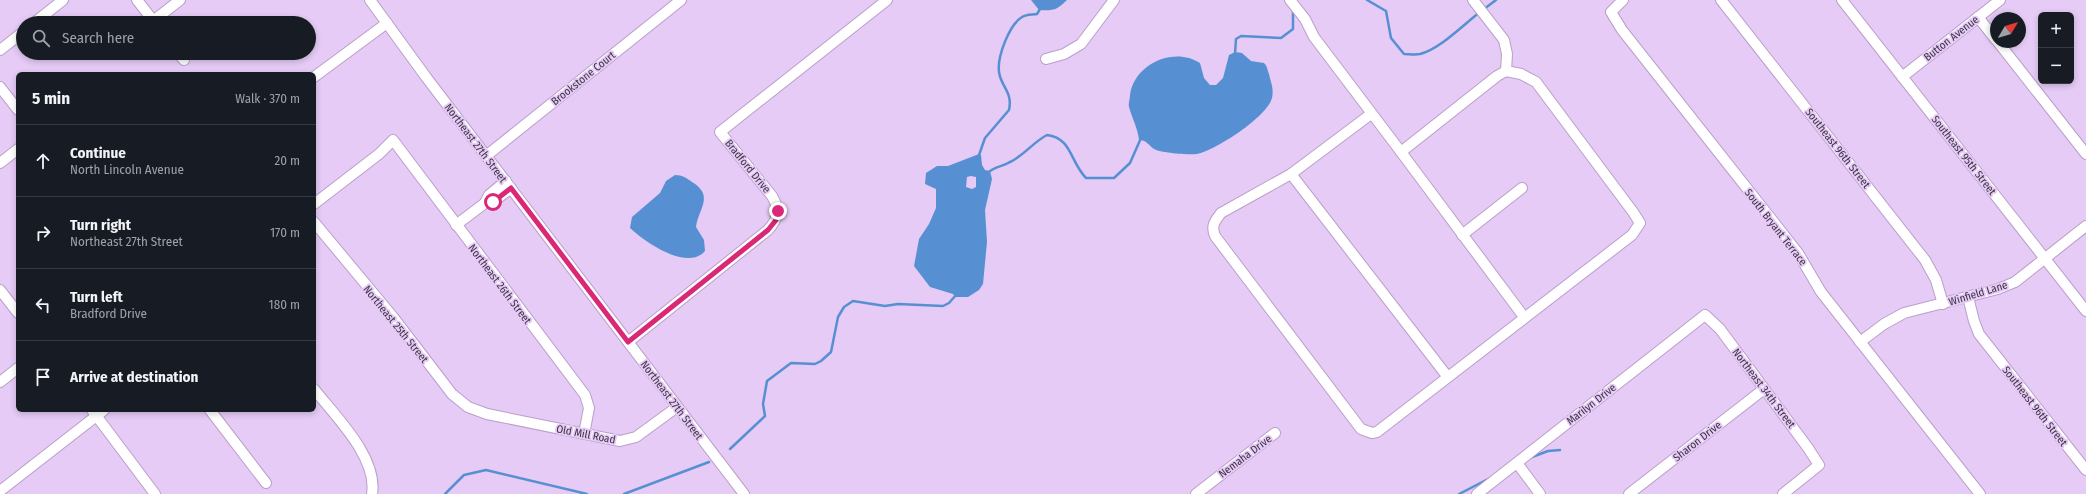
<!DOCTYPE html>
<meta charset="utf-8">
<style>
body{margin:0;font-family:"Fira Sans Condensed",sans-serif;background:#20242c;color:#f1f3f6}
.controls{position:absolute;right:12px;top:12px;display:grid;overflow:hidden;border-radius:6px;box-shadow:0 2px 6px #0003}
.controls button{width:36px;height:36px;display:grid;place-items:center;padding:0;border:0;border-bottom:1px solid #363941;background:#171b24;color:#f1f3f6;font:20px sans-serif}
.compass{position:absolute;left:1990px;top:12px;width:36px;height:36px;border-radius:50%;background:#171b24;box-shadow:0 2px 6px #0003;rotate:52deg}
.stop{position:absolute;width:12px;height:12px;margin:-9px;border:3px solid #db2777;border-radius:50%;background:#fff}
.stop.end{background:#db2777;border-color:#fff;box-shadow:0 1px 4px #0008}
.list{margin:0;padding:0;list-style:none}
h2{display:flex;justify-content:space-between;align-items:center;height:52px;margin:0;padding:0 16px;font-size:17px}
h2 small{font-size:13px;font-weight:400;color:#9ea1a6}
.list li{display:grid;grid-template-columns:26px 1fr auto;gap:12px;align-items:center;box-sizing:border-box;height:72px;padding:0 16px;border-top:1px solid #363941}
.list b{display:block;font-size:15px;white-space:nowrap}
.list p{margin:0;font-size:13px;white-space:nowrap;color:#9ea1a6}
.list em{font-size:13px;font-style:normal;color:#9ea1a6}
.icon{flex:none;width:22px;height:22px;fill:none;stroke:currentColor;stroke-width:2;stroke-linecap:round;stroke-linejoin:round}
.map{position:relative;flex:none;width:2086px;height:494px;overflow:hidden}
.search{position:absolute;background:#171b24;box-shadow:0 2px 6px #0003;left:16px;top:16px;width:300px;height:44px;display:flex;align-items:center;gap:10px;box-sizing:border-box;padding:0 14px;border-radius:22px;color:#9ea1a6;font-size:15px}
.panel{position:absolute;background:#171b24;box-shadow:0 2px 6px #0003;left:16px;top:72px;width:300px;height:340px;border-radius:6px}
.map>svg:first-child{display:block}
.water{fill:#5790d2;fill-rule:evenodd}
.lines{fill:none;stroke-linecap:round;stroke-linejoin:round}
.stream{stroke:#5790d2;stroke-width:2.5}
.minor-casing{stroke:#b99fc9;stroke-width:12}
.minor{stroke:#fff;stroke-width:10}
.route{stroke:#db2777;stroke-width:5}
.labels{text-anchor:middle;stroke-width:3.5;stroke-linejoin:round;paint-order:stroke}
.street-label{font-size:11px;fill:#3f3445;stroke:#e5cbf6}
</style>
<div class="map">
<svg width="2086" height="494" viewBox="0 0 2086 494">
<rect width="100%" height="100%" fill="#e5cbf6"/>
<!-- water -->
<g class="water">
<path d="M1031 0H1067C1057 10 1053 11 1039 10Z"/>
<path d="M1235 52 1242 53 1251 61 1264 63C1268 67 1267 70 1269 74 1271 83 1274 89 1272 98 1267 117 1216 150 1197 154 1189 155 1161 153 1154 149 1149 146 1147 140 1139 140 1138 129 1132 118 1129 107 1128 104 1130 99 1130 95 1134 64 1174 46 1200 63L1204 78 1210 85H1216L1223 78 1229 55Z"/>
<path d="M979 154 981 155 982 165 985 170 990 171 992 179 985 210 987 242 983 284 979 290 968 297H955L953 294 930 287 914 266 919 239 929 224 936 208V189L925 184 926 173 937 166H948ZM971 176 976 177V187L972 189 966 187 967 177Z"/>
<path d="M675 175C683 175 686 178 692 182 715 196 698 209 696 227L704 240 705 251C687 272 644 241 630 228L632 217 660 193 666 181Z"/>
</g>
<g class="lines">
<!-- stream -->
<g class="stream">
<path d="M1367 0 1386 11 1391 38 1404 54C1409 54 1415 55 1420 54 1440 49 1463 25 1480 12"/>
<polyline points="1484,9 1496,0"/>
<polyline points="1235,54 1236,39 1241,36 1281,38 1293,29 1293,9"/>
<path d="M979 155 985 138 1009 110C1013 92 1001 87 999 72 997 57 1009 25 1022 17 1027 14 1032 15 1037 14L1040 9"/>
<path d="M988 173C993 167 1001 167 1008 163 1023 157 1033 142 1047 135 1072 138 1070 162 1086 178H1114L1130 163 1141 138"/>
<polyline points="730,449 765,416 763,404 767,381 791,363 815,364 821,361 831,352 838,317 844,307 853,301 885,306 898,304 943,306 949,303 956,295"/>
<polyline points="1532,457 1548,451 1560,450"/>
<polyline points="445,494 464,475 486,470 587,494"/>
<polyline points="624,494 709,462"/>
<polyline points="1459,494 1492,477"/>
</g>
<!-- minor casing -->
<g class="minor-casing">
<g id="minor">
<polyline points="137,0 155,23"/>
<polyline points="370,0 426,77 744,494"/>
<polyline points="1290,0 1305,19 1314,37 1401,152 1497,76 1506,71 1507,54 1504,40 1473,0"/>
<polyline points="1623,0 1611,12 1622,30 1798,253 1821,292 1980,494"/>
<polyline points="1721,0 1925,260 1936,280 1943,304"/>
<polyline points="1842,0 2086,311"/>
<polyline points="1978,17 1996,40"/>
<polyline points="153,21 180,0"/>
<polyline points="34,23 63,0"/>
<polyline points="1998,42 2086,154"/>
<polyline points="0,50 23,32"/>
<polyline points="178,53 184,60"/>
<polyline points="1046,59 1064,54 1081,44 1114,0"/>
<polyline points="314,77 387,23"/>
<polyline points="1902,77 2000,0"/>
<polyline points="0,87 18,110"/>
<path d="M1371 114 1291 174 1221 213C1214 222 1211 226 1215 236L1361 429 1372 433 1377 432 1632 235 1640 223 1633 212 1536 82 1521 74 1506 71"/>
<polyline points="1401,152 1524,317"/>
<polyline points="486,156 681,0"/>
<polyline points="0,163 18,149"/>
<polyline points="1291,174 1447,376"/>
<polyline points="485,203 493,202 511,188"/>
<polyline points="314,204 379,154 393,140 585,395 589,408 584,434"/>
<polyline points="314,222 393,317 452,394 468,407 487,414 620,441 636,437 677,407"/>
<polyline points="456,225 485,203 489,195 506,181"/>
<polyline points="1462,235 1522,188"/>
<polyline points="0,290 18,313"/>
<polyline points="1968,297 1974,321 1979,334 2086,470"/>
<path d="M628 342 768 230C779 218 780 210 772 196L720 132 887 0"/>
<polyline points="1860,342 1884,324 1904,313 1998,289 2015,282 2086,226"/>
<polyline points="0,382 18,368"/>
<path d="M314 389C335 416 378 457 372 494"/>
<polyline points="92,410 155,494"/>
<polyline points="210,410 266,483"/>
<polyline points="1517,463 1540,494"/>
<polyline points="0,491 104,410"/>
<polyline points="1196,494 1275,433"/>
<polyline points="1477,494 1705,315 1720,329 1808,448 1819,465 1783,494"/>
<polyline points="1629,494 1764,389"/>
</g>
</g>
<!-- minor -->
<use href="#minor" class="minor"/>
</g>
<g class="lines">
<!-- route -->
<polyline class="route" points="493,202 511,188 628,342 768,230 776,220 778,211"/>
</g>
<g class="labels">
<!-- street labels -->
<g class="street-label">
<text transform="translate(1951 38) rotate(-38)" y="4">Button Avenue</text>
<text transform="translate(583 78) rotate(-39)" y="4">Brookstone Court</text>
<text transform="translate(476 143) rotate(53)" y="4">Northeast 27th Street</text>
<text transform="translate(1838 148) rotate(52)" y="4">Southeast 96th Street</text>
<text transform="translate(1964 155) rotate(52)" y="4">Southeast 95th Street</text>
<text transform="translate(748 166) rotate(51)" y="4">Bradford Drive</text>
<text transform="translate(1776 227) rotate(52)" y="4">South Bryant Terrace</text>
<text transform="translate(500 284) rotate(53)" y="4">Northeast 26th Street</text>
<text transform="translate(1978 293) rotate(-17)" y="4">Winfield Lane</text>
<text transform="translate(396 324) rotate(51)" y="4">Northeast 25th Street</text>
<text transform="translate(1764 388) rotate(53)" y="4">Northeast 34th Street</text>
<text transform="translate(672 400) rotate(53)" y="4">Northeast 27th Street</text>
<text transform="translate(1591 404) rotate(-38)" y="4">Marilyn Drive</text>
<text transform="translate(2035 406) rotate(52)" y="4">Southeast 96th Street</text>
<text transform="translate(586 434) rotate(11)" y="4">Old Mill Road</text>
<text transform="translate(1697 441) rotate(-38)" y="4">Sharon Drive</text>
<text transform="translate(1245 456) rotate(-37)" y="4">Nemaha Drive</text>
</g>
</g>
</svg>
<div class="controls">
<button>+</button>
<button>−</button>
</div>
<svg class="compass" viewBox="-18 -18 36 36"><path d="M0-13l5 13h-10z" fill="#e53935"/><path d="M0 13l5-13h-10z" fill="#9ea1a6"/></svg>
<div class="stop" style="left:493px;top:202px"></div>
<div class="stop end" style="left:778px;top:211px"></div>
<div class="search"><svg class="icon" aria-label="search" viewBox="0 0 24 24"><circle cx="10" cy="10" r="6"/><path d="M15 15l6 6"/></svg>Search here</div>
<section class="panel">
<h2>5 min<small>Walk · 370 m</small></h2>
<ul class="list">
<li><svg class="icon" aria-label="ahead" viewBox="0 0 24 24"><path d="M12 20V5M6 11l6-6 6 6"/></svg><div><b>Continue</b><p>North Lincoln Avenue</p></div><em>20 m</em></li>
<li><svg class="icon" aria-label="right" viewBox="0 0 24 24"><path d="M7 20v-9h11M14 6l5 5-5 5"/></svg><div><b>Turn right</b><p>Northeast 27th Street</p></div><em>170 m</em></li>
<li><svg class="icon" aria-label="left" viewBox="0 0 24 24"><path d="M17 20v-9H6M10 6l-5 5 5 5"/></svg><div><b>Turn left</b><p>Bradford Drive</p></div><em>180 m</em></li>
<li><svg class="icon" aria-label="arrive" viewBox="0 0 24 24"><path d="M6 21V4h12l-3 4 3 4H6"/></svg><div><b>Arrive at destination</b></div></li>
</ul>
</section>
</div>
